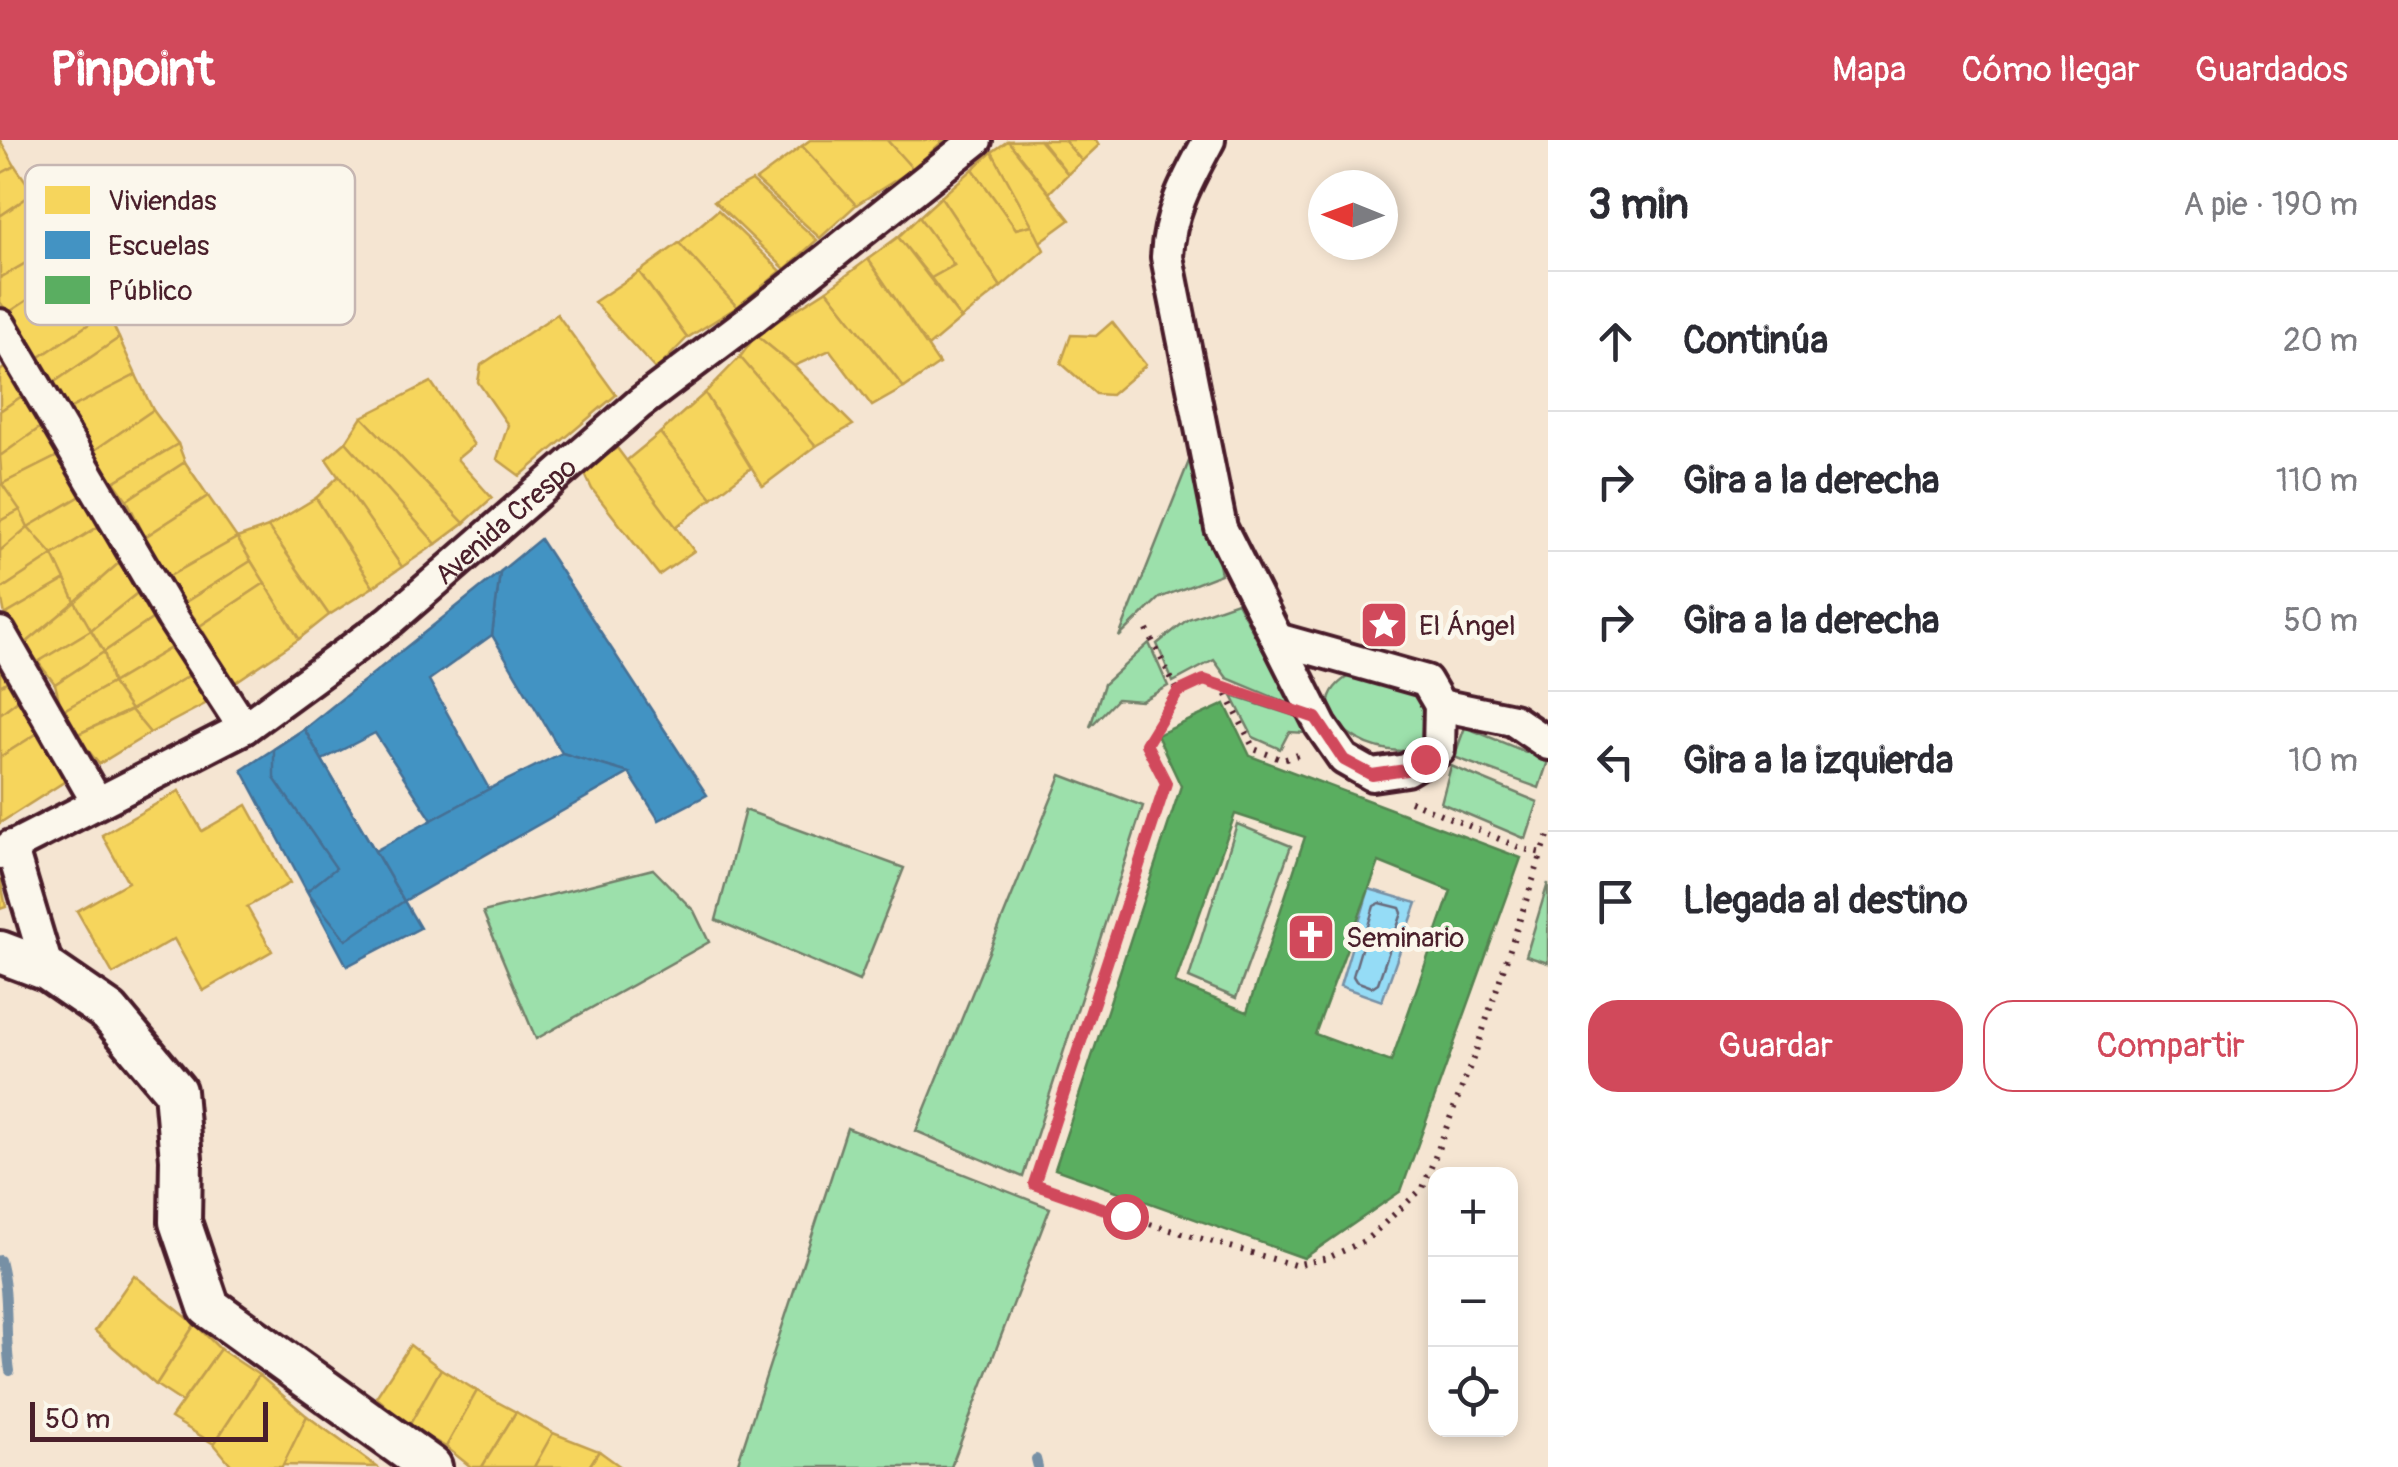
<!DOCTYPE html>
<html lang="es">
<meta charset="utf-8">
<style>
body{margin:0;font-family:Pangolin,sans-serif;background:#f7f7f7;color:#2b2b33}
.controls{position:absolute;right:30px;bottom:30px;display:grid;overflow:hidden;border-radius:20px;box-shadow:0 5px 15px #0003}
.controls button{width:90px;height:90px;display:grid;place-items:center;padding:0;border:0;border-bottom:2px solid #e1e1e2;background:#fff;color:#2b2b33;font:50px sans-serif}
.compass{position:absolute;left:1308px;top:30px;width:90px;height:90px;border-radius:50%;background:#fff;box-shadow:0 5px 15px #0003;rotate:271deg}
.scale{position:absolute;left:30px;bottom:25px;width:238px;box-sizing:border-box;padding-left:10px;border:5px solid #4a1f2b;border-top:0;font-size:28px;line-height:35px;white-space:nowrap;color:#4a1f2b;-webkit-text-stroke:8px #fbf7ec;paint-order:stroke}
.stop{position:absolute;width:30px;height:30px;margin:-22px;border:8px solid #d1495b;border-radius:50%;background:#fff}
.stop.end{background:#d1495b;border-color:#fff;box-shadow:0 2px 10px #0008}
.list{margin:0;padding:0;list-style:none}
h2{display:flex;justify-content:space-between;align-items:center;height:130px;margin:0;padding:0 40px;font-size:42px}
h2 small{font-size:32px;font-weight:400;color:#7c7c81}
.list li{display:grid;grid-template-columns:65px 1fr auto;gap:30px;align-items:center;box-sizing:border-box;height:140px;padding:0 40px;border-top:2px solid #e1e1e2}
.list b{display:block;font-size:38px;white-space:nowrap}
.list em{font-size:32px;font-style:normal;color:#7c7c81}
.actions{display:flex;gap:20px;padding:30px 40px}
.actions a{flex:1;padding:22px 0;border:2px solid #d1495b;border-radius:30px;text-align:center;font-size:35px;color:#d1495b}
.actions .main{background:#d1495b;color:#fff}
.icon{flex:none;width:55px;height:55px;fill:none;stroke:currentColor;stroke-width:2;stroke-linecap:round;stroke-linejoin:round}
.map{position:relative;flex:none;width:1548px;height:1327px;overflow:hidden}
header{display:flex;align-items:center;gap:60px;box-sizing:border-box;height:140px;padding:0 50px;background:#d1495b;color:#fff}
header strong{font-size:48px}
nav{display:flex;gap:55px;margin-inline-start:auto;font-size:35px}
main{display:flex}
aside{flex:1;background:#fff}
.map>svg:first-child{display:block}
.green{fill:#9ce0ab;stroke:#73806b;stroke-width:2.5}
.water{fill:#95dcf6;stroke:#7790a5;stroke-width:2.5}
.homes{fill:#f6d55c;stroke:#c29e4d;stroke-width:2.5}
.schools{fill:#4393c3;stroke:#457095;stroke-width:2.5}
.public{fill:#5aae61;stroke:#558351;stroke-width:2.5;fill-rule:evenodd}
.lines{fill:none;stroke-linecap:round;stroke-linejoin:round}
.shore{stroke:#686b7c;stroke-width:2.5}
.stream{stroke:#7790a5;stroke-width:10}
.minor-casing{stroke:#4a1f2b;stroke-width:38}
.major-casing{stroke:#4a1f2b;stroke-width:48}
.path{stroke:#4a1f2b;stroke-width:6;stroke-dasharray:2.5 8;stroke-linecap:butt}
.minor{stroke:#fbf7ec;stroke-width:30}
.major{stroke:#fbf7ec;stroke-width:40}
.route{stroke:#d1495b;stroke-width:12}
.labels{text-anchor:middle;stroke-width:10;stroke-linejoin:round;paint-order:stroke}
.street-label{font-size:28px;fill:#4a1f2b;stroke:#fbf7ec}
.poi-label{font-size:28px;fill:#4a1f2b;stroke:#fbf7ec;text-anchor:start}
.key{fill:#fbf7ec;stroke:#c6b6b2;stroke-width:2.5}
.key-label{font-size:28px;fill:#4a1f2b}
</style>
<header>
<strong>Pinpoint</strong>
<nav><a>Mapa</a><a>Cómo llegar</a><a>Guardados</a></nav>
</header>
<main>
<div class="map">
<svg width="1548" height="1327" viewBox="0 0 1548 1327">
<rect width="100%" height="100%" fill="#f5e5d2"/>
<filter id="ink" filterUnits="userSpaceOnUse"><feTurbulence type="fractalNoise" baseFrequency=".01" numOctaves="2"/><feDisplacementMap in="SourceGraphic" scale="20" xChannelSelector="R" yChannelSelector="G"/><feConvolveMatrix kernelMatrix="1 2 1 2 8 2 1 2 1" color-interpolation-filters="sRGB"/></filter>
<g filter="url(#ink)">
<!-- green -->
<g class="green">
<polygon points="1195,306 1221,434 1159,458 1119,497"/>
<polygon points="1237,462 1292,565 1227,538 1214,520 1173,542 1157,504 1188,479"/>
<polygon points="1149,503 1168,546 1141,561 1117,559 1090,587 1104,544"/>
<path d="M1354 533 1425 556 1432 591C1429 595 1427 601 1423 604 1390 631 1280 572 1354 533Z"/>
<polygon points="1232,556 1305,579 1306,593 1289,592 1280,609 1253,597"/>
<polygon points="1465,587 1548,621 1539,648 1454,617"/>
<polygon points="1451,626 1538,662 1526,699 1441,663"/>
<polygon points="1061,635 1143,666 1023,1037 916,991"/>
<polygon points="745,670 904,728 859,841 716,780"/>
<polygon points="1237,684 1291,706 1236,858 1189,838"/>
<polygon points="653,729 694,771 709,802 536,899 483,772"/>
<polygon points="1548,743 1548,823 1526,816"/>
<polygon points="847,988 1050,1068 951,1327 749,1327 738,1322"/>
</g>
<!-- water -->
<polygon class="water" points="1369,749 1417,763 1382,861 1340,846"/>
<!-- homes -->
<g class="homes">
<polygon points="0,0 15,26 0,34"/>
<polygon points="810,0 887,0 913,29 856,65 802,6"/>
<polygon points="887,0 944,0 913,29"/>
<polygon points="1039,0 1068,34 1049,53 1008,1"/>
<polygon points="1041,0 1064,0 1082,21 1068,34"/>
<polygon points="1064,0 1096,0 1099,5 1082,21"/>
<polygon points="1008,1 1070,80 1040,102 992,12"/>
<polygon points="802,6 856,65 820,98 756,40"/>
<polygon points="992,12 1032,85 1016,89 973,29"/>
<polygon points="15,26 34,53 0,76 0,34"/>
<polygon points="973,29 1016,89 1032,85 1044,110 1001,147 941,57"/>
<polygon points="752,41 817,100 785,129 714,61"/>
<polygon points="34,53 64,101 0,138 0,76"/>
<polygon points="941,57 1001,147 961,179 931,138 954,125 919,77"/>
<polygon points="718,70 781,131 737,167 679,103"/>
<polygon points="919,77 954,125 931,138 898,97"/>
<polygon points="898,97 961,179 928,207 868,119"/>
<polygon points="64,101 81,125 8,173 0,162 0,138"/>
<polygon points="679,103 737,167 687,198 639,132"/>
<polygon points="868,119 939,224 904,248 827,150"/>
<polygon points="81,125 107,172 37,219 8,173"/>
<polygon points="639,132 687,198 656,230 594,162"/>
<polygon points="827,150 904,248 872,266 830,210 794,226 756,195"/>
<polygon points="107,172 119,198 53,243 37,219"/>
<polygon points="557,174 616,255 520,336 497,319 508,285 478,242 481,225"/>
<polygon points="1112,182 1146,225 1111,255 1096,254 1061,223 1071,195 1096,196"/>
<polygon points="756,195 794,226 853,285 816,306 740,217"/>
<polygon points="119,198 136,235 69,269 53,243"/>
<polygon points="740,217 816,306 763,346 705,253"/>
<polygon points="9,224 25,254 0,271 0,231"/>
<polygon points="136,235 153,270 92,312 69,269"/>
<polygon points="431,242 474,305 457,319 492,358 464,383 362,277"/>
<polygon points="705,253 751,328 712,358 660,293"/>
<polygon points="25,254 44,285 0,316 0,271"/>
<polygon points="153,270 178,304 114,342 92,312"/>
<polygon points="362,277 464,383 436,404 346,302"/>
<polygon points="44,285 62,314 2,344 0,316"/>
<polygon points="660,293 712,358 676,387 626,321"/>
<polygon points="346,302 436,404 402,427 326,319"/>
<polygon points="178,304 185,322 127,360 114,342"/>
<polygon points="617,308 694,411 659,435 592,349 584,332"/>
<polygon points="62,314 81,356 28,387 2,344"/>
<polygon points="185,322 208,356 145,397 127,360"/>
<polygon points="339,336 402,427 373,447 316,358"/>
<polygon points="2,344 20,370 0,381 0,345"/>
<polygon points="81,356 98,387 53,415 28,387"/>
<polygon points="208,356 237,398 168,437 145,397"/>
<polygon points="316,358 373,447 329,475 268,387"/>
<polygon points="20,370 28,387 0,411 0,381"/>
<polygon points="28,387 53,415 0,450 0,411"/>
<polygon points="98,387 120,422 75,462 53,415"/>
<polygon points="268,387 329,475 299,499 237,398"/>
<polygon points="237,398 251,421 184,463 168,437"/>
<polygon points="53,415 65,440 5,475 0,450"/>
<polygon points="251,421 265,443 200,486 184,463"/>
<polygon points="120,422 140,451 91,490 75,462"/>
<polygon points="65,440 75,462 25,504 5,475"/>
<polygon points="265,443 299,499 234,543 200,486"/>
<polygon points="140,451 155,477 104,512 91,490"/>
<polygon points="75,462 91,490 38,522 25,504"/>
<polygon points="155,477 171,508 112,543 104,512"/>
<polygon points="91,490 104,512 55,544 38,522"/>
<polygon points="171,508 192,534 131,570 112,543"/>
<polygon points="104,512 112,543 62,571 55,544"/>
<polygon points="0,523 10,540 0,546"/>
<polygon points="192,534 207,563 150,593 131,570"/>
<polygon points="10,540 22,557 0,574 0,546"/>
<polygon points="112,543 131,570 76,595 62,571"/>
<polygon points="22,557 38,593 0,617 0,574"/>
<polygon points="131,570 150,593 99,624 76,595"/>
<polygon points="38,593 67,640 0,683 0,617"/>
<polygon points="179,651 202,691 247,665 290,743 247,767 272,811 203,851 174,799 113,834 77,771 128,742 102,695"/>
<polygon points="0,738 6,767 0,769"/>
<polygon points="134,1135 195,1184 156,1245 95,1191"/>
<polygon points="195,1184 220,1209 182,1262 156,1245"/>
<polygon points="410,1205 441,1229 409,1286 376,1257"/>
<polygon points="220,1209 259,1235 214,1304 171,1278"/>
<polygon points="441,1229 477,1251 446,1307 409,1286"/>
<polygon points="259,1235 307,1276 282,1327 233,1327 214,1304"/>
<polygon points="477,1251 516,1272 482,1327 471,1327 446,1307"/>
<polygon points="516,1272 553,1293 534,1327 482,1327"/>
<polygon points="307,1276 377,1327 283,1325"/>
<polygon points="553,1293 599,1311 589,1327 534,1327"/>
<polygon points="599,1311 621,1327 589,1327"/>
</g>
<!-- schools -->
<g class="schools">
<polygon points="540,399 677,609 707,655 659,680 629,633 562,613 492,495 500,432"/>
<polygon points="500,432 492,495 429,540 489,649 432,680 375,593 322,620 304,589"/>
<polygon points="304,589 420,788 347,826 242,630"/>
<polygon points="304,589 404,761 346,800 307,751 336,728 274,638 274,609"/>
<polygon points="562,613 629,633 404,761 375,711 489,649"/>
</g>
<!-- public -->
<path class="public" d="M1225 564 1250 616 1521 718 1401 1051 1304 1118 1055 1029 1181 646 1157 595ZM1235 674 1305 697 1247 872 1175 843ZM1379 722 1451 751 1391 922 1315 894Z"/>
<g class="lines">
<!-- shore -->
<polygon class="shore" points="1380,763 1400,768 1402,773 1378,843 1372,847 1356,841 1353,836 1374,766"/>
<!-- stream -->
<g class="stream">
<path d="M0 1120C10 1158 4 1193 10 1231"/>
<polyline points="1036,1319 1038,1327"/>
</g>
<!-- minor casing -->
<g class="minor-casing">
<g id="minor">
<path d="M1209 0C1188 39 1169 72 1167 117L1221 388 1321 586 1344 619 1372 635 1406 630 1439 610 1440 565 1513 580 1548 604"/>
<polyline points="0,185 172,477 244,588"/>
<polyline points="0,493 97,662"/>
<polyline points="1277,499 1426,541 1440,565"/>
<polyline points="11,706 48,830"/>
<path id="s1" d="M0 713 244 588 390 481 640 263 754 177 976 0"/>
</g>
</g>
<!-- major casing -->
<g class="major-casing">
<polyline id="major" points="0,812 48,830 109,872 175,951 181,1019 180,1082 209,1167 431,1327"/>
</g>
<!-- path -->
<g class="path">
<polyline points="1147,490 1178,552 1204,540 1276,564"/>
<polyline points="1222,545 1254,609 1283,620 1304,613"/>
<polyline points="1178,552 1146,604 1166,643 1033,1044 1125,1077 1294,1125 1328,1118 1366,1100 1423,1048 1476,911 1542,713"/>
<polyline points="1410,661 1523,709 1542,713 1548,696"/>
</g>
<!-- minor -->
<use href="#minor" class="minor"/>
<!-- major -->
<use href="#major" class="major"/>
</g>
</g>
<g class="lines" filter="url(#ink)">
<!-- route -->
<polyline class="route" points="1125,1076 1034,1044 1166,643 1146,604 1178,552 1204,540 1316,578 1344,620 1372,635 1406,630 1425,619"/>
</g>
<!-- icons -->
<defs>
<g id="sight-square" transform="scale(2.5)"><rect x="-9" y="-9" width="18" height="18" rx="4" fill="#d1495b" stroke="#fbf7ec"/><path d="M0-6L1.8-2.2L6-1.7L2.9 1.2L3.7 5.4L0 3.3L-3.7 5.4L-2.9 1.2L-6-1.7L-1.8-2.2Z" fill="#fff"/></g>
<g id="church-square" transform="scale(2.5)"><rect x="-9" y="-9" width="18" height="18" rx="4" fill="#d1495b" stroke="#fbf7ec"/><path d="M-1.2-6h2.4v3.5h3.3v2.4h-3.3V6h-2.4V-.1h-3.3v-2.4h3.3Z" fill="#fff"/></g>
</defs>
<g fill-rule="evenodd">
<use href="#sight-square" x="1384" y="485"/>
<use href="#church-square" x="1311" y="797"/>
</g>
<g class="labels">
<!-- street labels -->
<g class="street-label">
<text dy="10" stroke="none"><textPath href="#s1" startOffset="608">Avenida Crespo</textPath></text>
</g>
<!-- poi labels -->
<g class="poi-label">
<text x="1419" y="495">El Ángel</text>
<text x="1346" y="807">Seminario</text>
</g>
</g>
<!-- legend -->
<rect x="25" y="25" width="330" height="160" rx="15" class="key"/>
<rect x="45" y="46" width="45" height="28" fill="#f6d55c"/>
<rect x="45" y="91" width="45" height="28" fill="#4393c3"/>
<rect x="45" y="136" width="45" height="28" fill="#5aae61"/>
<g class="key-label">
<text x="108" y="70">Viviendas</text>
<text x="108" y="115">Escuelas</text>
<text x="108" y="160">Público</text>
</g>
</svg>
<div class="controls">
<button>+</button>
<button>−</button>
<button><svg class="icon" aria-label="locate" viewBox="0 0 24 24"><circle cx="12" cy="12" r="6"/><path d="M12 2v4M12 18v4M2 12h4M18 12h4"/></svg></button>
</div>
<svg class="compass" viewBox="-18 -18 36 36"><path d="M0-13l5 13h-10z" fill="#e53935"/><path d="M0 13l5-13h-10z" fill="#7c7c81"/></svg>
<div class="scale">50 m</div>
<div class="stop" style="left:1125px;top:1076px"></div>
<div class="stop end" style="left:1425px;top:619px"></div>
</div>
<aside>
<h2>3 min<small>A pie · 190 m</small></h2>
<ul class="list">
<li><svg class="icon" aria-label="ahead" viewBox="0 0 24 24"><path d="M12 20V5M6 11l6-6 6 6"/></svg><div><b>Continúa</b></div><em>20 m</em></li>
<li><svg class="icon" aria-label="right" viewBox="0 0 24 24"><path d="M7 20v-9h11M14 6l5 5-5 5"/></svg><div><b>Gira a la derecha</b></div><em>110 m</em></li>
<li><svg class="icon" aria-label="right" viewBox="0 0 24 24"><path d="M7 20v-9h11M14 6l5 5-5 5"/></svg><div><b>Gira a la derecha</b></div><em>50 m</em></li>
<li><svg class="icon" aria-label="left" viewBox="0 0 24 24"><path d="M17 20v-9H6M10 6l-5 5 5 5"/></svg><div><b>Gira a la izquierda</b></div><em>10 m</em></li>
<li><svg class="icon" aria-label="arrive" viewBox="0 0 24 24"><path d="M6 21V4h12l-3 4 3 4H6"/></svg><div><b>Llegada al destino</b></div></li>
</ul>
<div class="actions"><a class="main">Guardar</a><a>Compartir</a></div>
</aside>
</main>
